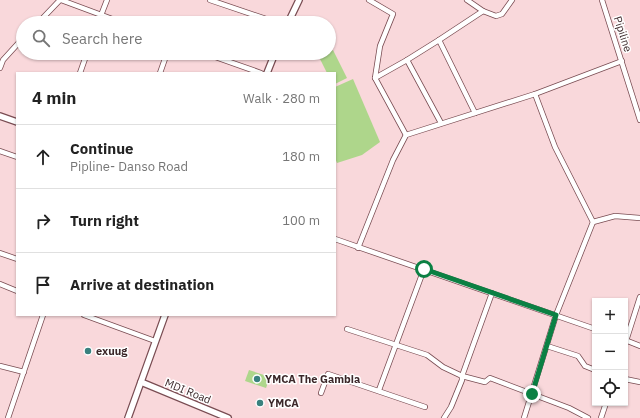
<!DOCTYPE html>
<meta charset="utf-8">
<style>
body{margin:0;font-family:"IBM Plex Sans",sans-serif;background:#f2f2f2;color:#222}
.controls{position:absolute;right:12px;bottom:12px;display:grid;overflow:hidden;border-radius:0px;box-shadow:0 1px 3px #0004}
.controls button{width:36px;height:36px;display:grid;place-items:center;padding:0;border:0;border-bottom:1px solid #e0e0e0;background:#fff;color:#222;font:20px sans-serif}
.stop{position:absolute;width:12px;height:12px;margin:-9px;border:3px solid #0b8043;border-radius:50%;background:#fff}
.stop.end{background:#0b8043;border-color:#fff;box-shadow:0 1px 4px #0008}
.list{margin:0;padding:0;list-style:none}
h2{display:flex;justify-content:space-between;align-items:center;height:52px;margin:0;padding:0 16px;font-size:17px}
h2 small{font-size:13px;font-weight:400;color:#767676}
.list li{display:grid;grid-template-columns:26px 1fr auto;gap:12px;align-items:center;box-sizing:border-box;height:64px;padding:0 16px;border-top:1px solid #e0e0e0}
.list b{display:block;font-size:15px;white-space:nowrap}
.list p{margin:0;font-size:13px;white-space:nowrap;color:#767676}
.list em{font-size:13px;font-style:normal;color:#767676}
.icon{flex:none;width:22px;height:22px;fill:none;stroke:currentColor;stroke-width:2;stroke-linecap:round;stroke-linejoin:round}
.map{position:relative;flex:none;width:640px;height:418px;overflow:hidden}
.search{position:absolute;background:#fff;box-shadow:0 1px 3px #0004;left:16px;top:16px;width:320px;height:44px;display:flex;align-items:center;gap:10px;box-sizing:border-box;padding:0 14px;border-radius:22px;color:#767676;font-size:15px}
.panel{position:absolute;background:#fff;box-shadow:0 1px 3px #0004;left:16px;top:72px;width:320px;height:244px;border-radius:0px}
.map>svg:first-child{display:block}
.green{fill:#aed68b}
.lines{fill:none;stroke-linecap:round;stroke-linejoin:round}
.minor-casing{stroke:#794c52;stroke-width:6}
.tertiary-casing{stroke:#794c52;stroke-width:8}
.minor{stroke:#fff;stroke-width:4.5}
.tertiary{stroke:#fff;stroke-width:5.5}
.route{stroke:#0b8043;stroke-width:5}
.poi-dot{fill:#39817e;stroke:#fff;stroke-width:1.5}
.labels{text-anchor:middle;stroke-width:3;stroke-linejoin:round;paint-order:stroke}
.street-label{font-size:11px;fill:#3b2729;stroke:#fff}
.poi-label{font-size:11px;font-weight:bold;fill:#3b2729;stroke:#fff;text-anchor:start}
</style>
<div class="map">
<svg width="640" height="418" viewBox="0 0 640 418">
<rect width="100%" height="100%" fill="#f9d8db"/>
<!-- green -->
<g class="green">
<polygon points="333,50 347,78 335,84 335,73 327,73 319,57"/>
<polygon points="353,79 380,142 362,155 337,163 335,158 335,87"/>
<polygon points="249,370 270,377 266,388 245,381"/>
</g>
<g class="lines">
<!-- minor casing -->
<g class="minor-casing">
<g id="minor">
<polyline points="61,0 123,23"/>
<polyline points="210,0 278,23"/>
<polyline points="369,0 393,14 380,46 375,78"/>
<polyline points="467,0 483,11"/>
<polyline points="602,0 640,120"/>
<polyline points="38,23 60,0"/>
<polyline points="98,23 107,0"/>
<polyline points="439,40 483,11 496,16 502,14 512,0"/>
<polyline points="204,53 261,73"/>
<polyline points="407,60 439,40 475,113"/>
<polyline points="0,68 3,60 23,38"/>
<polyline points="80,73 87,53"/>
<polyline points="160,73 167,53"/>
<polyline points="406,135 375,78 407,60 441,123"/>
<polyline points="0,151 17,157"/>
<polyline points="593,222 615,216 640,218"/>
<polyline points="335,239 595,329"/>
<polyline points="358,248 393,160 406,135 535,94 622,61"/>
<polyline points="0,253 17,259"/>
<polyline points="0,284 17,291"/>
<polyline points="84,315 155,341"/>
<polyline points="347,329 427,355 443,367 462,376 485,382 490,378 569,408 588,418"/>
<polyline points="625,340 640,346"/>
<polyline points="625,344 640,297"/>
<polyline points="547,346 578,356 585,366 595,370"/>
<polyline points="0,366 24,372"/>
<polyline points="625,379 640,382"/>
<polyline points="379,390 424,269"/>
<polyline points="321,393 328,374 425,407"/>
<polyline points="8,418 43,315"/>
<polyline points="444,418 451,407 462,380 462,376 492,293"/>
<polyline points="524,418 556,315 593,222 555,147 535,94"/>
<polyline points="601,418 606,403"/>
</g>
</g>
<!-- tertiary casing -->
<g class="tertiary-casing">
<g id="tertiary">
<polyline points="288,23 299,0"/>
<polyline points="267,73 275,53"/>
<polyline points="0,116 17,122"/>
<polyline points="141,382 228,418"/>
<polyline points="128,418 165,315"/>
</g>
</g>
<!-- minor -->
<use href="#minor" class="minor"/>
<!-- tertiary -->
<use href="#tertiary" class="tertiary"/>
</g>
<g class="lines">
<!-- route -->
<polyline class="route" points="424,269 556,315 532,394"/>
</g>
<!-- markers -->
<g class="poi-dot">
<circle cx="88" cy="351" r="4"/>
<circle cx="257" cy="379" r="4"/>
<circle cx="260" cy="403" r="4"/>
</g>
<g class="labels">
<!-- street labels -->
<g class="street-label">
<text transform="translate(623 34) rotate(72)" y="4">Pipiline</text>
<text transform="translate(188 391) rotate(22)" y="4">MDI Road</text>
</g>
<!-- poi labels -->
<g class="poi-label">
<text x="96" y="355">exuug</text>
<text x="265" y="383">YMCA The Gambia</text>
<text x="268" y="407">YMCA</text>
</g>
</g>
</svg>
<div class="controls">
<button>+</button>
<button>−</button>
<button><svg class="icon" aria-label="locate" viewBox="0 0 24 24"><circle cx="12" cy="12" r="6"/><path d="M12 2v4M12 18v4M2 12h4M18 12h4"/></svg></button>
</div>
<div class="stop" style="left:424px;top:269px"></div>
<div class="stop end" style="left:532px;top:394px"></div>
<div class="search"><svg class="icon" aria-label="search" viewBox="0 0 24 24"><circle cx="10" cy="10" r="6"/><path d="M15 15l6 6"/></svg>Search here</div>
<section class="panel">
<h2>4 min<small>Walk · 280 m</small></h2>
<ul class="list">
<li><svg class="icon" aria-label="ahead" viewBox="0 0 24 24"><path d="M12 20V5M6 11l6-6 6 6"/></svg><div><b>Continue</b><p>Pipline- Danso Road</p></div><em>180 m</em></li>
<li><svg class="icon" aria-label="right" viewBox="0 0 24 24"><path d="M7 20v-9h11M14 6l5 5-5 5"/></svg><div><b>Turn right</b></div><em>100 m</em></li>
<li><svg class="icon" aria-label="arrive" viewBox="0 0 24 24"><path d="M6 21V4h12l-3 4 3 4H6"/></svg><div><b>Arrive at destination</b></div></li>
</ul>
</section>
</div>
